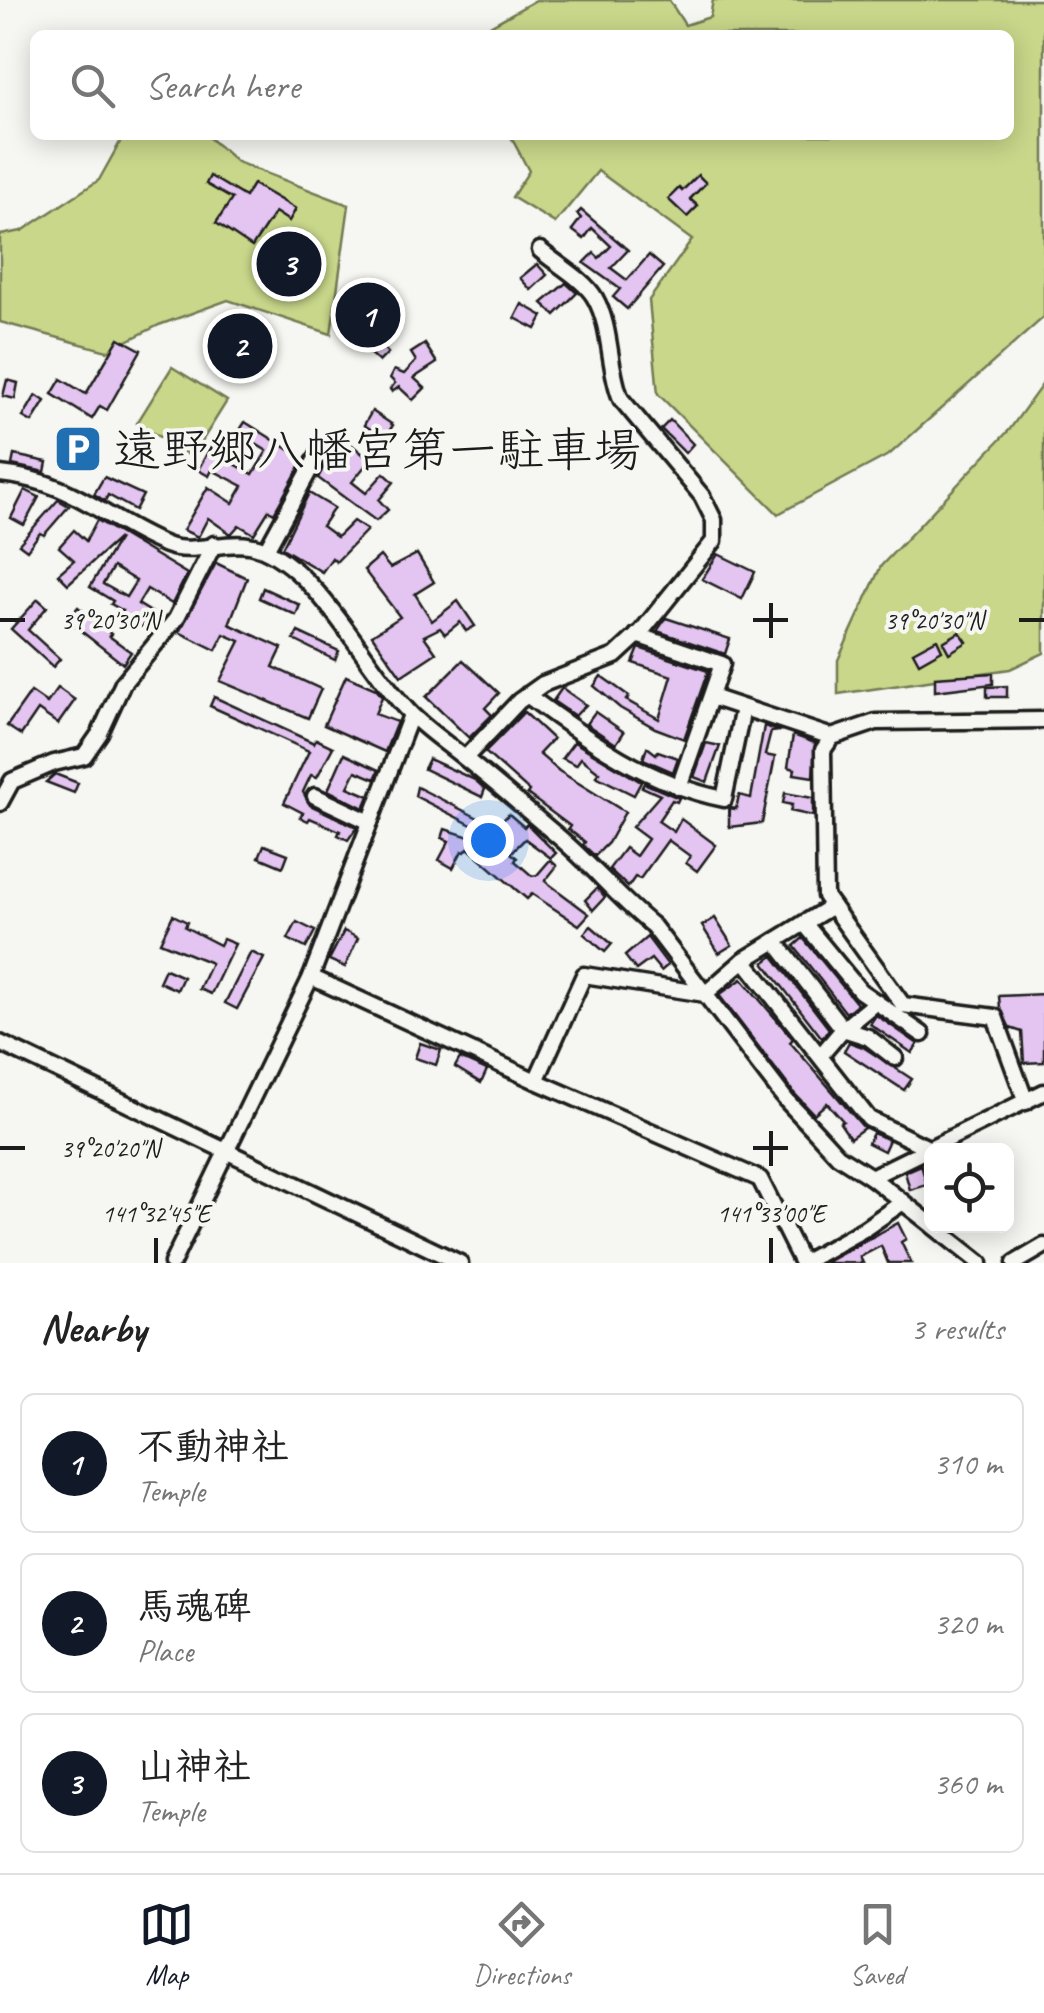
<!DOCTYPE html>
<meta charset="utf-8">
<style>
body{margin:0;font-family:Caveat,"Klee One",sans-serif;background:#f6f6f6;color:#222}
.controls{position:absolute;right:30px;bottom:30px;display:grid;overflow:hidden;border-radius:15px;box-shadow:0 5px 25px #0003}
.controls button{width:90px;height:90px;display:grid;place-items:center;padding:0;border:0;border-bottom:2px solid #e0e0e0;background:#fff;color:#222;font:50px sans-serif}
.you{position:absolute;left:488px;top:840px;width:35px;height:35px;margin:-25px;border:8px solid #fff;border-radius:50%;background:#1a73e8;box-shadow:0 0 0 15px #1a73e833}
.badge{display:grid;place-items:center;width:65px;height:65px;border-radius:50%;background:#111827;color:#fff;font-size:32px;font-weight:700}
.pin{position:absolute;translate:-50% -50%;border:5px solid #fff;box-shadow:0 2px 10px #0006}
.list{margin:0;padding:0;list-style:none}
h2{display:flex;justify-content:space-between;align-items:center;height:130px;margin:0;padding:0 40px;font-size:42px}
h2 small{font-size:32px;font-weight:400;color:#767676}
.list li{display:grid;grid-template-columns:65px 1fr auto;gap:30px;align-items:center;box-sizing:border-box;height:140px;margin:0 20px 20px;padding:0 20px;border:2px solid #e0e0e0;border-radius:15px}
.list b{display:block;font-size:38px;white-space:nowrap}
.list p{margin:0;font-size:32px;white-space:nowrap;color:#767676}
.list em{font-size:32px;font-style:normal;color:#767676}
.icon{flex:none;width:55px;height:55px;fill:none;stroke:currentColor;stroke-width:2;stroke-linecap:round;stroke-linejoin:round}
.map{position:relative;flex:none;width:1044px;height:1263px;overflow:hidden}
.search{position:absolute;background:#fff;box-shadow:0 5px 25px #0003;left:30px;right:30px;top:30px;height:110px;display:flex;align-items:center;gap:25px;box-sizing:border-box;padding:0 35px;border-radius:15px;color:#767676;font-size:38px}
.sheet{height:610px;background:#fff}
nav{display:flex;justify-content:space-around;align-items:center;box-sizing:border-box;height:140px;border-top:2px solid #e0e0e0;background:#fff;font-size:28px;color:#767676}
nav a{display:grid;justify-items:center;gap:5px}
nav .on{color:#111827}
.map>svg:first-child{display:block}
.green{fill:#c8d78a;stroke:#727a53;stroke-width:2.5}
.building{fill:#e4c4f1;stroke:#1c1c1c;stroke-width:2.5;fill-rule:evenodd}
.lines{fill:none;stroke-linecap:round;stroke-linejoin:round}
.minor-casing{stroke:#1c1c1c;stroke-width:21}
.minor{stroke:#f6f6f2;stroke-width:14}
.ticks{fill:none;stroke:#1c1c1c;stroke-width:4}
.labels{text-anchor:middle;stroke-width:8;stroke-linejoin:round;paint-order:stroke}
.poi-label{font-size:48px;fill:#1c1c1c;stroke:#f6f6f2;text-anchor:start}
.ticks-label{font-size:25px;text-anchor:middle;fill:#1c1c1c;stroke:#f6f6f2;stroke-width:8;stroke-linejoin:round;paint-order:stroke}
</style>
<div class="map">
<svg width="1044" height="1263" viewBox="0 0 1044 1263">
<rect width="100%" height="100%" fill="#f6f6f2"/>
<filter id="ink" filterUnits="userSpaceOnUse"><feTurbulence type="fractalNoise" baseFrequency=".01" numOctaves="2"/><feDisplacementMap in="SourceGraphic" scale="20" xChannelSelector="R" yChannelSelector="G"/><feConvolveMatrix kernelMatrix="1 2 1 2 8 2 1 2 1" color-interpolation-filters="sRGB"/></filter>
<g filter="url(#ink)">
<!-- green -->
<g class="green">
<polygon points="536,0 669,0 685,25 710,17 713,0 1044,0 1044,317 890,454 778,514 658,394 649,300 692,240 598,171 555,223 512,197 529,171 510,135 1009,135 1009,35 474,35"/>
<polygon points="124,135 206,135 237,162 349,205 331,334 228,300 159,325 107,351 0,322 0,235 22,231 99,180"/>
<polygon points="172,367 227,401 192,457 137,423"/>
<polygon points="1044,382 1044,653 1010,669 838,694 838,660 881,566 1010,429"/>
</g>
<!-- building -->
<g class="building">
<polygon points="698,175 706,183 690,199 698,206 687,217 668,199 679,188 682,191"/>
<polygon points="210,176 245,197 253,184 296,209 289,221 275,212 252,247 216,223 232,199 206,184"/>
<polygon points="581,210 628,250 611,268 627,280 649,255 663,267 627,309 613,297 620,289 584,263 594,253 599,258 611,246 592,228 584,239 572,230 581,218 577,214"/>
<polygon points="537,264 547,275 531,290 520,278"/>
<polygon points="566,283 577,293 555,315 542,303"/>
<polygon points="522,304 543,316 536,329 515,318"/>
<polygon points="119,338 141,350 107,410 100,406 92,419 52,394 61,379 86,394"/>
<polygon points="374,338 388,353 379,362 364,348"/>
<polygon points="425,344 437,363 414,378 425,388 413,400 399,387 392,392 390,389 395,383 390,378 394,370 404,374 416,361 411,353"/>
<polygon points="7,380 18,383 15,399 3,396"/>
<polygon points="36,395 45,401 32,422 23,417"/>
<polygon points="372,411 393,425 385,438 364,425"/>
<polygon points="670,420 693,444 685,453 661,429"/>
<polygon points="245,422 304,459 274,513 269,510 254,534 239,525 231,534 208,518 198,537 183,530 208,487 233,503 243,486 212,470 209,476 198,470 210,448 215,450 223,433 241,441 231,462 253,474 267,451 238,433"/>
<polygon points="352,445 370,460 352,482 366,493 384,473 394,482 379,500 388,510 376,521 318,478 326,463 333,467"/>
<polygon points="14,455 47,462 45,472 12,465"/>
<polygon points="104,477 143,495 135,510 108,495 105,501 94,494"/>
<polygon points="25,490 39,497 24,525 11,518"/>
<polygon points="309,493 334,508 322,526 337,537 353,521 367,530 336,562 332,558 322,572 282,548"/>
<polygon points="58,500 69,506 44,535 40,533 27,550 19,544"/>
<path d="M97 520 187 574 172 604 147 589 138 604 157 616 152 625 146 621 143 627 119 618 123 611 111 604 113 601 90 587 119 538 68 584 58 574 74 560 59 547 74 530 86 541ZM113 567 136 581 126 597 103 584Z"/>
<polygon points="417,554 434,582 415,594 432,621 458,601 475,626 466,631 460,622 445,634 440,628 424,636 436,653 401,676 372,635 400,617 364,570 380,556 390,568"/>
<polygon points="718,554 755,572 742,599 702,579"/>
<polygon points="216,563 247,578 229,624 282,648 273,667 321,689 308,718 220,681 240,641 224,634 216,650 179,632"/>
<polygon points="263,588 300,605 296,615 259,598"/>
<polygon points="38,599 47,607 28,630 60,659 53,667 11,629"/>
<polygon points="78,607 111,634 109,636 131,652 123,664 67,620"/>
<polygon points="666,618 730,639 725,654 657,631"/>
<polygon points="298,632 339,651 335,660 294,640"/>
<polygon points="960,632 967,642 949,653 943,642"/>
<polygon points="937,639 942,650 919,663 913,652"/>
<polygon points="639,648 708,671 684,739 655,728 620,708 594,686 601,676 629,696 626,700 659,719 672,676 633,663"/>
<polygon points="463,660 499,693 485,708 492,715 469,738 426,697"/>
<polygon points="993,673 993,684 935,691 935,677"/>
<polygon points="346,676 376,689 382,697 375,714 397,722 385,752 324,725"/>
<polygon points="1007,686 1007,697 987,697 987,687"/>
<polygon points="58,688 75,700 58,724 38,710 21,735 7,726 31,692 47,703"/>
<polygon points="562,688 586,705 575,716 553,701"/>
<polygon points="214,697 314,743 316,739 333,747 317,777 311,775 303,792 310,805 357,827 348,840 338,835 340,831 310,818 308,821 300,817 303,813 284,803 309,751 210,706"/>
<polygon points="524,712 553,739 539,754 559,771 625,812 608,843 595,856 583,845 585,842 568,829 570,826 527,794 529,791 485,752"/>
<polygon points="595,712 624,732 616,744 586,724"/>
<polygon points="764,726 780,731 771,732 765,755 775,757 762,823 729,827 729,808 736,809 739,795 751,798"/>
<polygon points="793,735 815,743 813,777 794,774 795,769 788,767"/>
<polygon points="574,742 641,782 634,795 596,776 599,772 581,758 576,765 562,758"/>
<polygon points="706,743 720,746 707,782 694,777"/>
<polygon points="647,747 656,754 658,751 678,758 673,772 643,759"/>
<polygon points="344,754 379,770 375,779 356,771 348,787 369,796 364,808 328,790"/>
<polygon points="429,759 475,780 485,789 482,797 424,769"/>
<polygon points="55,774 78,783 74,793 46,782"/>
<polygon points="644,783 679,798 677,802 672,800 658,821 674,832 681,819 716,845 697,871 686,863 690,856 668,840 640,879 635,877 628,887 609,869 625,848 636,856 648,839 632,827 660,795 642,787"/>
<polygon points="417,787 496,827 509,814 524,827 527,824 556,853 551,858 525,839 511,853 517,858 515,861 532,876 537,875 550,860 557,866 545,881 589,914 579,925 532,894 527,899 468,848 465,852 462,851 453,868 439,860 448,843 449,841 442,838 445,829 494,845 497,838 415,796"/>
<polygon points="785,793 813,798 813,816 790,811 792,805 783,803"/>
<polygon points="264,845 288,854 283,867 259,857"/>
<polygon points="597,888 605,897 593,910 585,900"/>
<polygon points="173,915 187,922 185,927 220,945 223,939 235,944 211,994 199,989 211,963 160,942"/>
<polygon points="715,918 732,945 719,953 702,926"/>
<polygon points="297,922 315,931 306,948 288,939"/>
<polygon points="591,926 612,944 605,952 584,934"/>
<polygon points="344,931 358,938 345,967 329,960"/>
<polygon points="647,937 668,965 661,971 651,959 636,970 625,956"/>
<polygon points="803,938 857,1004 846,1013 794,946"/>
<polygon points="251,952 264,958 237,1009 225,1003"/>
<polygon points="773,956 829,1029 822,1038 764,963"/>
<polygon points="165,969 183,977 177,990 159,982"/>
<polygon points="742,979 793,1039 790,1042 864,1128 850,1138 840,1123 843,1121 827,1103 814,1114 794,1093 719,995"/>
<polygon points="1044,994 1044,1062 1024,1063 1022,1032 1010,1028 1000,1008 999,996"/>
<polygon points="876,1015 918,1044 912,1053 870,1024"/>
<polygon points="849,1042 863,1047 912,1079 904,1090 844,1051"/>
<polygon points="420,1043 441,1050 436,1065 415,1058"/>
<polygon points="460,1058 487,1070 481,1083 455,1067"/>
<polygon points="873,1133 889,1140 884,1151 868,1143"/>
<polygon points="921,1165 927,1185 910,1190 905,1172"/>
<polygon points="898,1223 906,1239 901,1242 911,1263 888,1263 881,1246 860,1257 863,1263 825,1263"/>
</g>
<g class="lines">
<!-- minor casing -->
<g class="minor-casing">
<g id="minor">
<path d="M0 474C74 481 103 519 166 545 196 557 231 535 263 549 323 576 364 665 409 712 426 730 448 744 467 760 499 786 529 812 560 838 593 866 620 900 653 926L786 1100 817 1133 838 1156 871 1177 932 1225"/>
<polyline points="266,550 319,453 339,443"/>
<polyline points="637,635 722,664 679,787"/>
<path d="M527 695C588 740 648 784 724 799L743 708"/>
<polyline points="711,697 832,737"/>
<path d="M465 758 519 701 543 684 615 656 641 632 714 541V520L702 496 621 399C608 368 612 328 595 298 584 279 556 264 540 250"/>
<polyline points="315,796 370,822"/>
<polyline points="0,803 12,781 54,763 84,756 100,733 123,683 176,619 214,544"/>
<polyline points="804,923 860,991 922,1034"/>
<polyline points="775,941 843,1029 821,1055"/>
<polyline points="744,960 869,1119 930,1149"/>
<polyline points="311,977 536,1081 760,1179 802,1263"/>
<polyline points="843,1029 868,1037 895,1058"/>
<polyline points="843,1029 876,1002"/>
<polyline points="0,1043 460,1263"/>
<polyline points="536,1081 584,975 705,994 744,960 832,906"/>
<polyline points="1026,1102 995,1017 903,1005 825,896 823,750 832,737 876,722 1044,720"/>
<polyline points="871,1177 1044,1092"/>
<polyline points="933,1226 980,1263"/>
<polyline points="172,1263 311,977 411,715"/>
<polyline points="803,1263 864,1229 903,1202"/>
<polyline points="1015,1263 1044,1246"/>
</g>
</g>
<!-- minor -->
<use href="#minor" class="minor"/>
</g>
</g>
<!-- ticks -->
<path class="ticks" d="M771 603V638M0 620H25M753 620H788M1019 620H1044M771 1131V1166M0 1148H25M753 1148H788M156 1238V1263M771 1238V1263"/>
<!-- icons -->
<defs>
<g id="parking-square" transform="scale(2.5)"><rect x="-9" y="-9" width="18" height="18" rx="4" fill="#1f6fb2" stroke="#f6f6f2"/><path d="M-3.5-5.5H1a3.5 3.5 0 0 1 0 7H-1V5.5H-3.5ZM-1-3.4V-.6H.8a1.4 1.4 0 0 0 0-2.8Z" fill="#fff"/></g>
</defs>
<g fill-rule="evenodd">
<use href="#parking-square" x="78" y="449"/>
</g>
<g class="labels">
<!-- poi labels -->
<g class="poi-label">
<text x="113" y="466">遠野郷八幡宮第一駐車場</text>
</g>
</g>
<g class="ticks-label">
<text x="110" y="629">39°20'30"N</text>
<text x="934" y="629">39°20'30"N</text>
<text x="110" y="1157">39°20'20"N</text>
<text x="156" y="1222">141°32'45"E</text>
<text x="771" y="1222">141°33'00"E</text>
</g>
</svg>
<div class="controls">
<button><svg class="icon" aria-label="locate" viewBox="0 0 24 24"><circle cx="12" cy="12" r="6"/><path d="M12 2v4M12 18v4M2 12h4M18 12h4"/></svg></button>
</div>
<div class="you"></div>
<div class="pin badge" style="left:368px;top:315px">1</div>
<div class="pin badge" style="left:240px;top:346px">2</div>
<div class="pin badge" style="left:289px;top:264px">3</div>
<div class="search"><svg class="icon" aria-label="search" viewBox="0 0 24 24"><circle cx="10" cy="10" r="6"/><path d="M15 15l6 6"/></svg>Search here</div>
</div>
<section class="sheet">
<h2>Nearby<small>3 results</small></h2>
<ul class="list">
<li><span class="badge">1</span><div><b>不動神社</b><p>Temple</p></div><em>310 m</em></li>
<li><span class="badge">2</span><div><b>馬魂碑</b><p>Place</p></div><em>320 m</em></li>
<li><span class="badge">3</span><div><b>山神社</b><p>Temple</p></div><em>360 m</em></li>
</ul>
</section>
<nav>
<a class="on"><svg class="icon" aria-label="map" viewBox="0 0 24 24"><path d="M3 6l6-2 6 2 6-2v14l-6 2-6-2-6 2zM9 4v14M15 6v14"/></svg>Map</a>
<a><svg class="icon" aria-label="directions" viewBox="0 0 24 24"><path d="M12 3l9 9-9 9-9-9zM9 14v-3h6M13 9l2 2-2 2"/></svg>Directions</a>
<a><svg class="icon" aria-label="saved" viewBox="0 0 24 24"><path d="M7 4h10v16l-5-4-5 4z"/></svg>Saved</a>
</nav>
